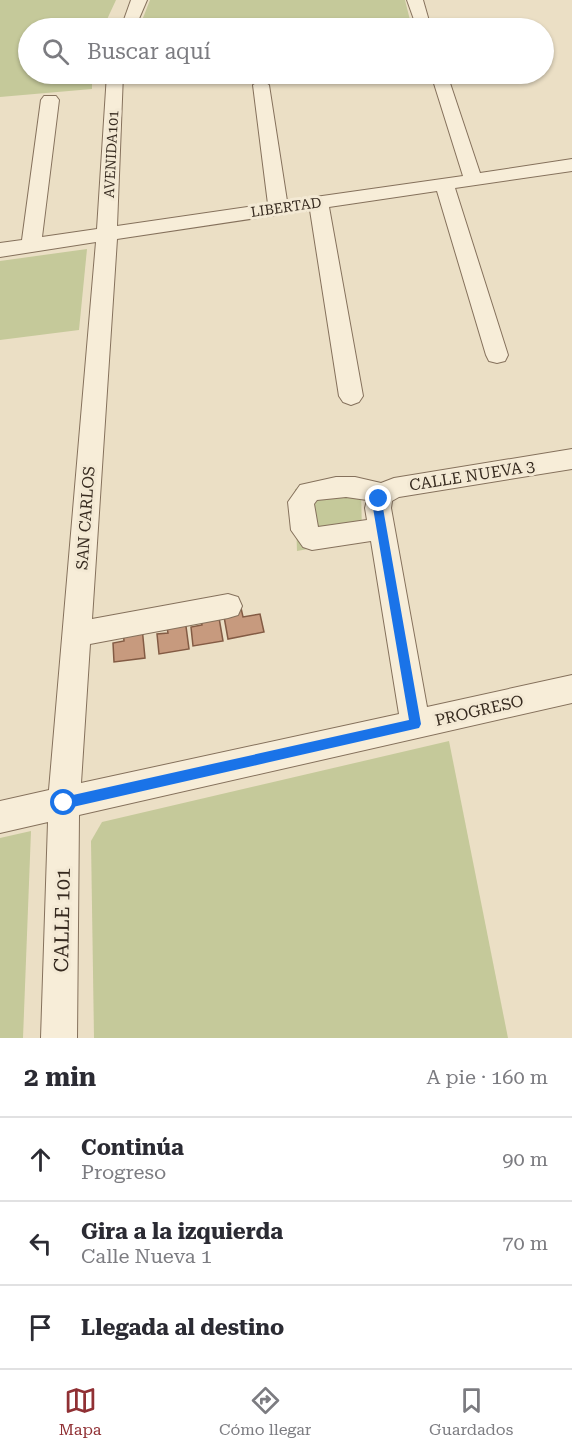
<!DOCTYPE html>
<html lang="es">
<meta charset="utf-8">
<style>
body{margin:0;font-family:"Roboto Serif",serif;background:#f2f2f3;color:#2b2b33}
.stop{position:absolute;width:18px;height:18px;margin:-14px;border:4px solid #1a73e8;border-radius:50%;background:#fff}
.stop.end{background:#1a73e8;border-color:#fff;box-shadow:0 2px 6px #0008}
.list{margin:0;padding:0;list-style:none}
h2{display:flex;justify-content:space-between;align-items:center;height:78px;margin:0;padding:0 24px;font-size:26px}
h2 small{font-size:20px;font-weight:400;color:#7c7c81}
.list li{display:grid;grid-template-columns:39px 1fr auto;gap:18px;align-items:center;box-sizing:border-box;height:84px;padding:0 24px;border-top:2px solid #e1e1e2}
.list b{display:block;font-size:22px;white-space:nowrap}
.list p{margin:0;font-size:20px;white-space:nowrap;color:#7c7c81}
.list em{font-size:20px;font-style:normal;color:#7c7c81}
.icon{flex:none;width:33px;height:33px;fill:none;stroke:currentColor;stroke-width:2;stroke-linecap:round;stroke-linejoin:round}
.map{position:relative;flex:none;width:572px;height:1038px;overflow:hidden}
.search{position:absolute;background:#fff;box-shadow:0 2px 4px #0004;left:18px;right:18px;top:18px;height:66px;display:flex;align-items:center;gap:15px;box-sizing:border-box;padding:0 21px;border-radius:33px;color:#7c7c81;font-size:22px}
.sheet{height:330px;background:#fff}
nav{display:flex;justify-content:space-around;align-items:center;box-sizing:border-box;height:84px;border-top:2px solid #e1e1e2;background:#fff;font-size:16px;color:#7c7c81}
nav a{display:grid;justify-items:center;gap:3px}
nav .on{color:#903034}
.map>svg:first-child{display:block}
.green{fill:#c5c99a}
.building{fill:#c79a7e;stroke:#835b44;stroke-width:1.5}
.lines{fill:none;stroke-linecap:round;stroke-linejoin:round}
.minor-casing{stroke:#85715c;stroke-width:2}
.minor{fill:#f7edd8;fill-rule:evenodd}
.route{fill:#1a73e8}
.labels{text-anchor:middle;stroke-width:6;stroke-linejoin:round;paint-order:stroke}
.far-street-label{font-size:14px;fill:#362a1f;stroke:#f3e9d4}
.street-label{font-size:16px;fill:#362a1f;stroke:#f3e9d4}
.near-street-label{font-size:20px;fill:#362a1f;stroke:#f3e9d4}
</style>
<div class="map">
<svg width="572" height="1038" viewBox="0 0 572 1038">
<rect width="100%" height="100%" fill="#ebdfc5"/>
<!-- green -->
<g class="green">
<polygon points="0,0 116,0 103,28 28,28 28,74 92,74 92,89 0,97"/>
<polygon points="150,0 405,0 412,28 139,28"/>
<polygon points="125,74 204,74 125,84"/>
<polygon points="87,249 79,330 0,340 0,261"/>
<polygon points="361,480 362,539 297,551 295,489"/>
<polygon points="449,741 508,1038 94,1038 91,841 102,822"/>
<polygon points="31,831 23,1038 0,1038 0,838"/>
</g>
<!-- building -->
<g class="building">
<polygon points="241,608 243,617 260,614 264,632 228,639 223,611"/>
<polygon points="218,612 223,641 193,646 191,627 202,625 200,614"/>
<polygon points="185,619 189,649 159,654 157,634 168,633 166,622"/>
<polygon points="142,627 145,658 114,662 113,643 124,641 123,630"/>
</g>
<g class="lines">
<!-- minor casing -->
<g class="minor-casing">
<g id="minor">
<polygon points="131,0 147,0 135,28 121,28"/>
<polygon points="407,0 423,0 431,28 417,28"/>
<path d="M107 74H123L117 226 268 204 253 85 261 80 269 85 287 201 463 176 431 74H447L480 173 572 159V171L455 188 508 355 505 361 497 363 489 361 486 355 437 191 329 207 363 396 359 402 351 405 343 402 339 396 310 210 117 239 92 619 228 594 238 597 242 606 238 615 228 618 90 644 81 783 399 714 371 541 312 550 303 547 291 530 288 502 300 485 336 477H355L381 483 394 478 572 449V469L399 497 392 501 391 508 427 707 572 675V703L79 815 77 1038H41L48 822 0 833V801L49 790 96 242 0 257V243L22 240 41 100 44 96H56L59 100 42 237 97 229ZM346 497 367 500 365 508 367 520 318 527 314 504 317 500Z"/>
</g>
</g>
<!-- minor -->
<use href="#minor" class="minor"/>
</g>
<!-- route -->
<polygon class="route" points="379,495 383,499 383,508 421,724 419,728 64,809 60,807 58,803 64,797 409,720 373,508 374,499"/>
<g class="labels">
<!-- far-street labels -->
<g class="far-street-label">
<text transform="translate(111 154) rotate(-87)" y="5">AVENIDA101</text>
<text transform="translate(286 207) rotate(-8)" y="5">LIBERTAD</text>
</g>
<!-- street labels -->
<g class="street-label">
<text transform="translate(472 475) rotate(-9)" y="6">CALLE NUEVA 3</text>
<text transform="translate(85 518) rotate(-86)" y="6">SAN CARLOS</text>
<text transform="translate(479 710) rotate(-13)" y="6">PROGRESO</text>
</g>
<!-- near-street labels -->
<g class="near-street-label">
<text transform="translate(62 920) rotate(-89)" y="7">CALLE 101</text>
</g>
</g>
</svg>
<div class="stop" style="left:64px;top:803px"></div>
<div class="stop end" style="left:379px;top:499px"></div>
<div class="search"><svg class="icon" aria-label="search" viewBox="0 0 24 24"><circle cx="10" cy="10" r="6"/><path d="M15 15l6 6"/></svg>Buscar aquí</div>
</div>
<section class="sheet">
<h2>2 min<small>A pie · 160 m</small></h2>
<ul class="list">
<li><svg class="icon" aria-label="ahead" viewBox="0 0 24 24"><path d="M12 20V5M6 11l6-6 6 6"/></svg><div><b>Continúa</b><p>Progreso</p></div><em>90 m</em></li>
<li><svg class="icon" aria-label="left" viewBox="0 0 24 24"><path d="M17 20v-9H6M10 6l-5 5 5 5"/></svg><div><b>Gira a la izquierda</b><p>Calle Nueva 1</p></div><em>70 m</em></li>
<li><svg class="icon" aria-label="arrive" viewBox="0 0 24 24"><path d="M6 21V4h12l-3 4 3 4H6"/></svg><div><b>Llegada al destino</b></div></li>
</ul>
</section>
<nav>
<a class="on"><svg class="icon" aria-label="map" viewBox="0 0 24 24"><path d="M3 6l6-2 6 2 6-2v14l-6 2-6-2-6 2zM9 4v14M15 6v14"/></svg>Mapa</a>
<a><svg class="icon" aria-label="directions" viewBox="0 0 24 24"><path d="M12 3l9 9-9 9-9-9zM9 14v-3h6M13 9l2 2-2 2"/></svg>Cómo llegar</a>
<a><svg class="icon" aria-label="saved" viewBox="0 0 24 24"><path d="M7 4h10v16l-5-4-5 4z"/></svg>Guardados</a>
</nav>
